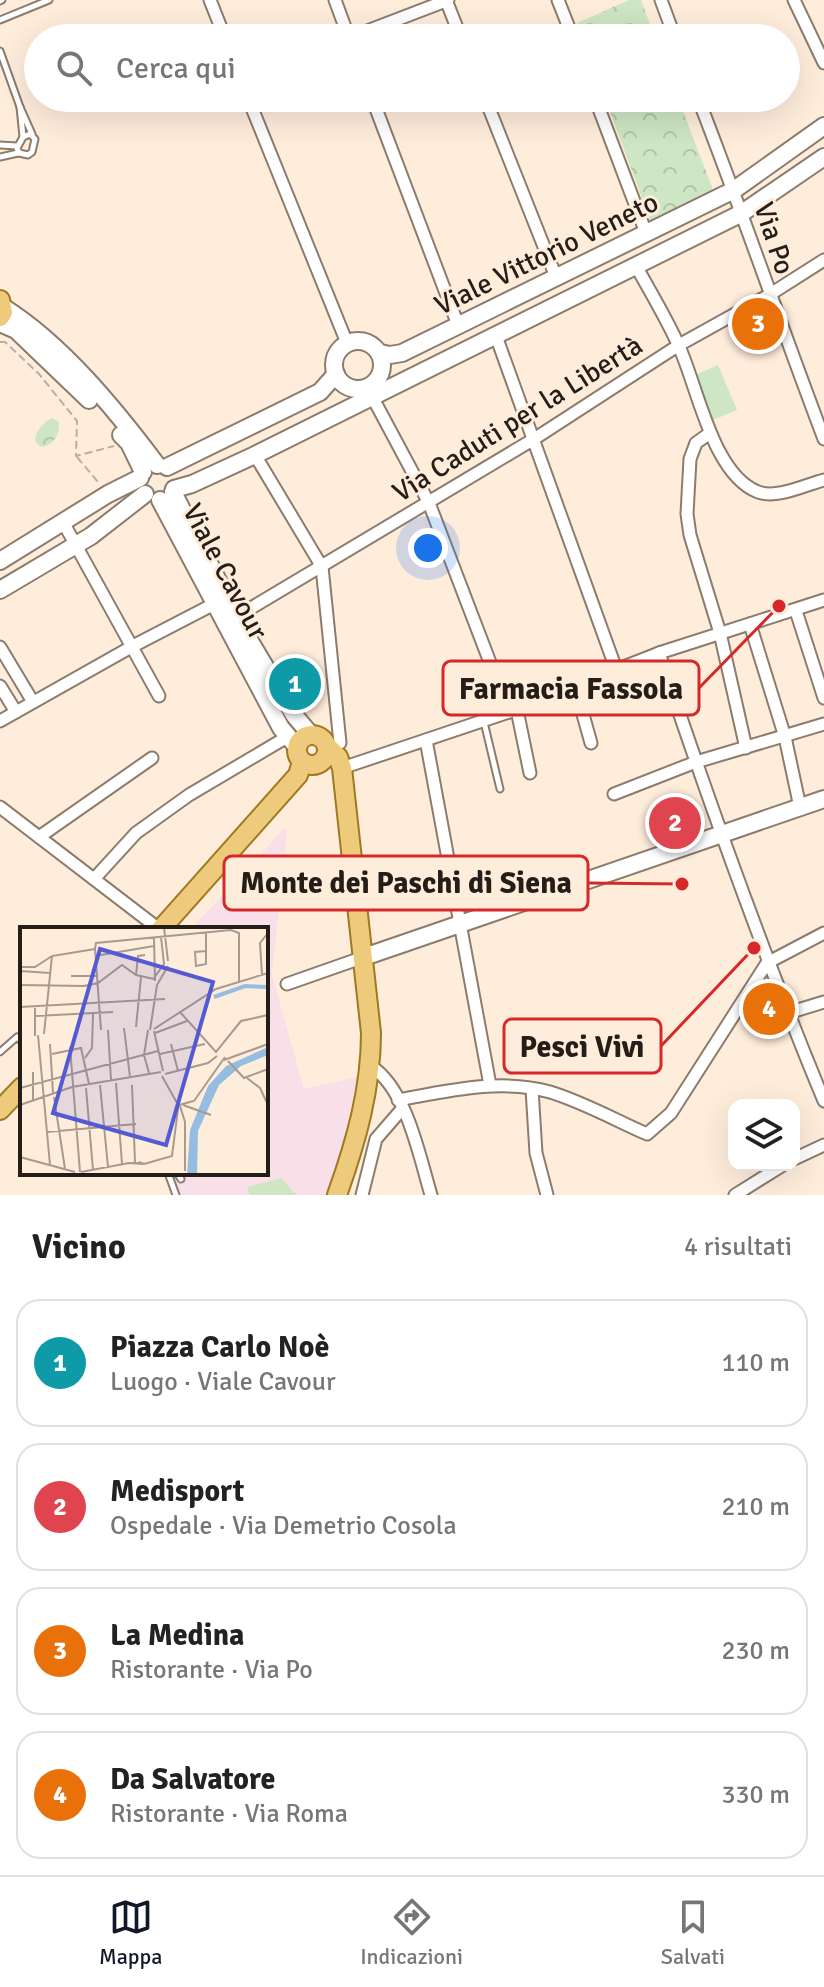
<!DOCTYPE html>
<html lang="it">
<meta charset="utf-8">
<style>
body{margin:0;font-family:Signika,sans-serif;background:#f2f2f2;color:#222}
.controls{position:absolute;right:24px;bottom:24px;display:grid;overflow:hidden;border-radius:16px;box-shadow:0 8px 32px #0002}
.controls button{width:72px;height:72px;display:grid;place-items:center;padding:0;border:0;border-bottom:2px solid #e0e0e0;background:#fff;color:#222;font:40px sans-serif}
.you{position:absolute;left:428px;top:548px;width:28px;height:28px;margin:-20px;border:6px solid #fff;border-radius:50%;background:#1a73e8;box-shadow:0 0 0 12px #1a73e833}
.badge{display:grid;place-items:center;width:52px;height:52px;border-radius:50%;background:#111827;color:#fff;font-size:26px;font-weight:700}
.pin{position:absolute;translate:-50% -50%;border:4px solid #fff;box-shadow:0 2px 8px #0006}
.list{margin:0;padding:0;list-style:none}
h2{display:flex;justify-content:space-between;align-items:center;height:104px;margin:0;padding:0 32px;font-size:34px}
h2 small{font-size:26px;font-weight:400;color:#767676}
.list li{display:grid;grid-template-columns:52px 1fr auto;gap:24px;align-items:center;box-sizing:border-box;height:128px;margin:0 16px 16px;padding:0 16px;border:2px solid #e0e0e0;border-radius:24px}
.list b{display:block;font-size:30px;white-space:nowrap}
.list p{margin:0;font-size:26px;white-space:nowrap;color:#767676}
.list em{font-size:26px;font-style:normal;color:#767676}
.icon{flex:none;width:44px;height:44px;fill:none;stroke:currentColor;stroke-width:2;stroke-linecap:round;stroke-linejoin:round}
.map{position:relative;flex:none;width:824px;height:1195px;overflow:hidden}
.search{position:absolute;background:#fff;box-shadow:0 8px 32px #0002;left:24px;right:24px;top:24px;height:88px;display:flex;align-items:center;gap:20px;box-sizing:border-box;padding:0 28px;border-radius:44px;color:#767676;font-size:30px}
.sheet{height:680px;background:#fff}
nav{display:flex;justify-content:space-around;align-items:center;box-sizing:border-box;height:112px;border-top:2px solid #e0e0e0;background:#fff;font-size:22px;color:#767676}
nav a{display:grid;justify-items:center;gap:4px}
nav .on{color:#111827}
.map>svg:first-child{display:block}
.medical{fill:#f8dfe8}
.grass{fill:#cee6c3}
.forest{fill:url(#forest-crowns)}
.lines{fill:none;stroke-linecap:round;stroke-linejoin:round}
.lane-casing{stroke:#8c7c6d;stroke-width:9}
.street-casing{stroke:#8c7c6d;stroke-width:15}
.secondary-casing{stroke:#8c7c6d;stroke-width:20}
.primary-casing{stroke:#a07820;stroke-width:22}
.path{stroke:#bdaea0;stroke-width:2;stroke-dasharray:8 4;stroke-linecap:butt}
.lane{stroke:#fff;stroke-width:5}
.street{stroke:#fff;stroke-width:11}
.secondary{stroke:#fff;stroke-width:16}
.primary{stroke:#eecb7c;stroke-width:18}
.labels{text-anchor:middle;stroke-width:6;stroke-linejoin:round;paint-order:stroke}
.street-label{font-size:28px;fill:#251e18;stroke:#ffeddc}
.inset-river{fill:none;stroke:#95bde2;stroke-width:4}
.inset-road{fill:none;stroke:#a89a8e;stroke-width:2}
.view{fill:#545bd2;fill-opacity:0.15;stroke:#545bd2;stroke-width:4}
.inset-edge{fill:none;stroke:#251e18;stroke-width:4}
.leader{fill:none;stroke:#d62828;stroke-width:3}
.callout-dot{fill:#d62828;stroke:#ffeddc;stroke-width:3}
.callout{fill:#ffeddc;stroke:#d62828;stroke-width:3}
.callout-label{font-size:30px;text-anchor:middle;font-weight:bold;fill:#251e18}
</style>
<div class="map">
<svg width="824" height="1195" viewBox="0 0 824 1195">
<defs>
<pattern id="forest-crowns" width="20" height="18" patternUnits="userSpaceOnUse" patternTransform="scale(2)"><rect width="20" height="18" fill="#cee6c3"/><path d="M2 6a3 3 0 1 1 6 0M12 15a3 3 0 1 1 6 0" fill="none" stroke="#b1c5a7"/></pattern>
</defs>
<rect width="100%" height="100%" fill="#ffeddc"/>
<!-- medical -->
<polygon class="medical" points="283,829 287,830 272,975 304,1089 357,1077 332,1195 174,1195 167,1179 158,1173 266,1173 266,929 190,929 245,873"/>
<!-- grass -->
<g class="grass">
<polygon points="718,365 737,410 713,420 695,375"/>
<polygon points="282,1178 292,1191 298,1195 250,1195 247,1187"/>
</g>
<!-- forest -->
<g class="forest">
<polygon points="629,0 641,0 655,38 582,38 577,23"/>
<polygon points="605,98 678,98 715,195 653,228"/>
<path d="M52 418 59 422C60 435 54 445 41 447L35 441C35 431 43 422 52 418Z"/>
</g>
<g class="lines">
<!-- lane casing -->
<g class="lane-casing">
<g id="lane">
<polyline points="0,1 2,0"/>
<polyline points="0,20 49,0"/>
<polyline points="0,51 20,107"/>
<polygon points="30,134 35,139 32,152 28,155 19,153 17,148 23,137"/>
<polyline points="23,137 20,107 32,134"/>
<polyline points="0,145 17,146"/>
<polyline points="0,157 18,153"/>
<polyline points="484,722 500,789"/>
<polyline points="0,1052 17,1037 22,1042"/>
<polyline points="168,1173 176,1195"/>
<polyline points="177,1173 181,1179"/>
</g>
</g>
<!-- street casing -->
<g class="street-casing">
<g id="street">
<polyline points="210,0 225,38"/>
<polyline points="335,0 349,38"/>
<polyline points="446,0 461,38"/>
<polyline points="558,0 573,38"/>
<polyline points="661,0 675,38"/>
<polyline points="794,0 824,63"/>
<polyline points="349,38 448,0"/>
<polyline points="248,98 347,343"/>
<polyline points="372,98 458,325"/>
<polyline points="485,98 556,277"/>
<polyline points="595,98 646,233"/>
<path d="M698 98C742 211 781 326 824 439"/>
<path d="M636 266C650 291 665 316 677 342 697 382 711 474 758 492 778 499 804 485 824 480"/>
<polyline points="496,336 616,669"/>
<polyline points="367,387 429,503 509,712"/>
<polyline points="710,433 696,443 690,459 687,514 690,535 720,633 746,748"/>
<polyline points="255,455 322,567 340,743"/>
<polyline points="63,522 159,696"/>
<polyline points="796,611 824,698"/>
<polyline points="236,617 534,439 679,345 769,295 824,260"/>
<polyline points="750,624 785,737 800,807"/>
<polyline points="0,647 33,702"/>
<path d="M659 653C710 805 763 954 824 1101"/>
<polyline points="0,686 16,712"/>
<polyline points="575,686 591,743"/>
<polyline points="517,710 530,773"/>
<polyline points="0,721 133,646 214,604"/>
<polyline points="426,740 490,1085"/>
<polyline points="342,768 509,712 659,653 824,600"/>
<polyline points="614,794 696,762 824,724"/>
<polyline points="0,807 159,929"/>
<polyline points="39,837 152,758"/>
<polyline points="94,879 136,833 189,795 287,737"/>
<polyline points="287,984 364,957"/>
<polyline points="788,1013 824,1002"/>
<path d="M371 1066C407 1090 419 1155 431 1195"/>
<polyline points="532,1089 536,1153 547,1195"/>
<path d="M398 1100C448 1091 500 1078 550 1092 583 1102 615 1120 647 1134L671 1113 767 963 824 933"/>
<polyline points="794,1159 824,1145"/>
<polyline points="362,1195 376,1139 402,1109"/>
<polyline points="735,1195 783,1165"/>
</g>
</g>
<!-- secondary casing -->
<g class="secondary-casing">
<g id="secondary">
<path d="M3 307C62 344 115 409 157 465"/>
<polyline points="0,323 16,330 89,400"/>
<circle cx="358" cy="365" r="24"/>
<polyline points="380,353 390,355 402,353 734,190 824,126"/>
<polyline points="121,435 129,443 143,472"/>
<polyline points="167,467 320,392 336,374"/>
<polyline points="174,489 192,484 255,455 742,213 824,157"/>
<polyline points="173,492 242,628 294,715 311,735"/>
<polyline points="160,500 281,728 297,747"/>
<polyline points="0,561 108,494 140,478"/>
<polyline points="0,590 91,536 145,494"/>
<polyline points="364,957 824,799"/>
</g>
</g>
<!-- primary casing -->
<g class="primary-casing">
<g id="primary">
<polyline points="0,300 3,312 0,317"/>
<circle cx="312" cy="750" r="15"/>
<path d="M328 747 338 757 342 768 371 1033C371 1089 356 1142 337 1195"/>
<polyline points="161,929 298,775 302,762"/>
<polyline points="0,1110 22,1087"/>
</g>
</g>
<!-- path -->
<g class="path">
<polyline points="0,342 5,342 39,374 77,421 76,456 114,446"/>
<polyline points="77,457 98,482"/>
</g>
<!-- lane -->
<use href="#lane" class="lane"/>
<!-- street -->
<use href="#street" class="street"/>
<!-- secondary -->
<use href="#secondary" class="secondary"/>
<!-- primary -->
<use href="#primary" class="primary"/>
</g>
<g class="labels">
<!-- street labels -->
<g class="street-label">
<text transform="translate(775 238) rotate(72)" y="10">Via Po</text>
<text transform="translate(546 253) rotate(-26)" y="10">Viale Vittorio Veneto</text>
<text transform="translate(517 418) rotate(-32)" y="10">Via Caduti per la Libertà</text>
<text transform="translate(226 571) rotate(62)" y="10">Viale Cavour</text>
</g>
</g>
<!-- overview -->
<g transform="translate(20 927)">
<rect width="248" height="248" fill="#ffeddc"/>
<path d="M248 120V128L221 139 199 158 178 204 177 248H167L170 203 188 159 206 139Z" fill="#95bde2"/>
<path class="inset-river" d="M194 70 225 59 248 60"/>
<path class="inset-road" d="M144 0 148 34M134 11 135 54M75 22 76 16 211 3 219 6V54M75 22 81 103M186 24 175 25 176 39 186 37V6M75 29 134 19M0 40H15L32 29M0 44 30 46M116 48 118 29 125 28M242 48 240 16 248 6M51 49H78M134 51 144 37 141 10M0 58 64 59 78 56 102 38 116 48 134 52M0 80 145 72M160 85 196 125 221 94 248 88M16 89 93 85M116 100 121 50M104 101 110 150M134 102 196 62 248 46M88 103 91 153M128 103 124 128 129 146M130 103 137 58 148 39M134 104 143 144M135 106 167 94M24 107 32 29 75 22M18 108 30 238M15 109V79M30 117 33 166M151 117 158 144M50 120 60 245M32 127 61 121 69 157M140 127 185 117M65 131 72 121 73 87M204 133 248 117M208 134 224 151 248 142M13 145V173M145 147 188 136 197 129M142 149 157 176M227 151 240 161 248 178M96 156 102 237M80 158 88 240M112 158 115 235M0 161 138 124M66 161 73 243M34 170 45 242M0 178 52 160 141 145M159 178 174 174 205 130M163 178 191 188M160 179 165 195V244M27 205 116 197M0 230 55 245M119 236H109L124 237 119 235M124 237 152 229 159 174M61 245 109 236"/>
<path class="view" d="M80 22 193 55 146 218 33 186Z"/>
<rect width="248" height="248" class="inset-edge"/>
</g>
<!-- callouts -->
<path class="leader" d="M779 606L699 688M682 884L588 883M754 948L661 1046"/>
<g class="callout-dot">
<circle cx="779" cy="606" r="8"/>
<circle cx="682" cy="884" r="8"/>
<circle cx="754" cy="948" r="8"/>
</g>
<g class="callout">
<rect x="443" y="661" width="256" height="54" rx="8"/>
<rect x="224" y="856" width="364" height="54" rx="8"/>
<rect x="504" y="1019" width="157" height="54" rx="8"/>
</g>
<g class="callout-label">
<text x="571" y="699">Farmacia Fassola</text>
<text x="406" y="893">Monte dei Paschi di Siena</text>
<text x="582" y="1057">Pesci Vivi</text>
</g>
</svg>
<div class="controls">
<button><svg class="icon" aria-label="layers" viewBox="0 0 24 24"><path d="M12 4l9 5-9 5-9-5zM3 14l9 5 9-5"/></svg></button>
</div>
<div class="you"></div>
<div class="pin badge" style="left:295px;top:684px;background:#0f9aa8">1</div>
<div class="pin badge" style="left:675px;top:823px;background:#e0444e">2</div>
<div class="pin badge" style="left:758px;top:324px;background:#e8710a">3</div>
<div class="pin badge" style="left:769px;top:1009px;background:#e8710a">4</div>
<div class="search"><svg class="icon" aria-label="search" viewBox="0 0 24 24"><circle cx="10" cy="10" r="6"/><path d="M15 15l6 6"/></svg>Cerca qui</div>
</div>
<section class="sheet">
<h2>Vicino<small>4 risultati</small></h2>
<ul class="list">
<li><span class="badge" style="background:#0f9aa8">1</span><div><b>Piazza Carlo Noè</b><p>Luogo · Viale Cavour</p></div><em>110 m</em></li>
<li><span class="badge" style="background:#e0444e">2</span><div><b>Medisport</b><p>Ospedale · Via Demetrio Cosola</p></div><em>210 m</em></li>
<li><span class="badge" style="background:#e8710a">3</span><div><b>La Medina</b><p>Ristorante · Via Po</p></div><em>230 m</em></li>
<li><span class="badge" style="background:#e8710a">4</span><div><b>Da Salvatore</b><p>Ristorante · Via Roma</p></div><em>330 m</em></li>
</ul>
</section>
<nav>
<a class="on"><svg class="icon" aria-label="map" viewBox="0 0 24 24"><path d="M3 6l6-2 6 2 6-2v14l-6 2-6-2-6 2zM9 4v14M15 6v14"/></svg>Mappa</a>
<a><svg class="icon" aria-label="directions" viewBox="0 0 24 24"><path d="M12 3l9 9-9 9-9-9zM9 14v-3h6M13 9l2 2-2 2"/></svg>Indicazioni</a>
<a><svg class="icon" aria-label="saved" viewBox="0 0 24 24"><path d="M7 4h10v16l-5-4-5 4z"/></svg>Salvati</a>
</nav>
